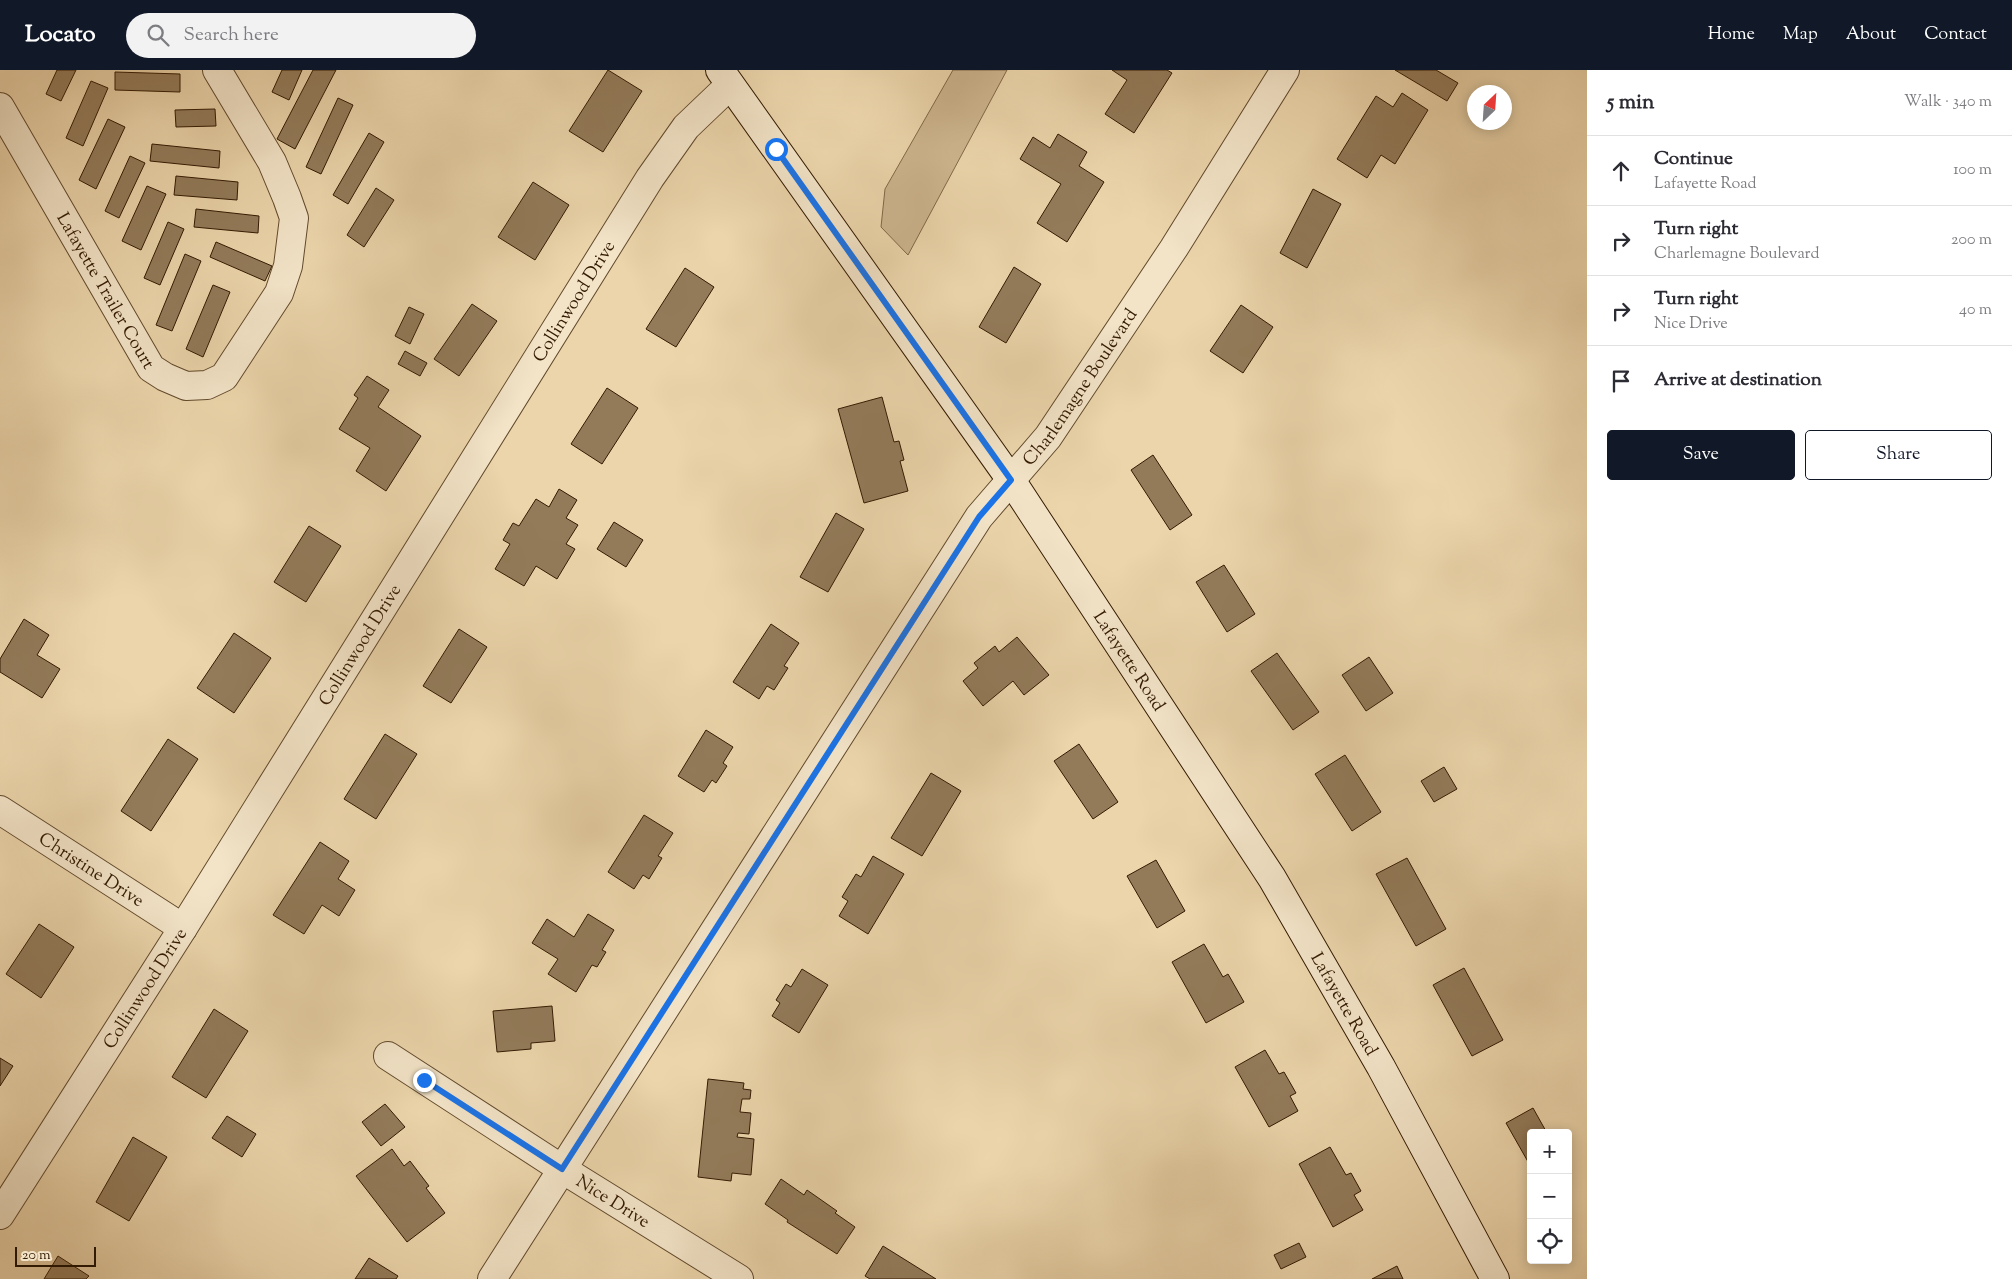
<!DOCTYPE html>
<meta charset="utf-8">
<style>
body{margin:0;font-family:"Sorts Mill Goudy",serif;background:#f2f2f3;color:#2b2b33}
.controls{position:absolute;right:15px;bottom:15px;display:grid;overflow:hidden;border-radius:5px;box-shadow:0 2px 12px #0003}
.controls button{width:45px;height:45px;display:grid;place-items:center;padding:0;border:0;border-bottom:1px solid #e1e1e2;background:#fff;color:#2b2b33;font:25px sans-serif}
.compass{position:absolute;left:1467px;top:15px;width:45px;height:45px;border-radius:50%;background:#fff;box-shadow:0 2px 12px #0003;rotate:25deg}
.scale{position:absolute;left:15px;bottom:12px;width:81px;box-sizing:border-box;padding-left:5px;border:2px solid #331a02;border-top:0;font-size:14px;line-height:18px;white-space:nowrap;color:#331a02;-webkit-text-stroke:4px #f3e4c8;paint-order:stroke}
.stop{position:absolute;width:15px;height:15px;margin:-11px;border:4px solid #1a73e8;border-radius:50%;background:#fff}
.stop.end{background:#1a73e8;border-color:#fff;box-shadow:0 1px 5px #0008}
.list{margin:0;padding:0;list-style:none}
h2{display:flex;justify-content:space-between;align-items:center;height:65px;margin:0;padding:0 20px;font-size:21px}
h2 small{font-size:16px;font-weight:400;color:#7c7c81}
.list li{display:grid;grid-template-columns:32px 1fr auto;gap:15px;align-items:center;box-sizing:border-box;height:70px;padding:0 20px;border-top:1px solid #e1e1e2}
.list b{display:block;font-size:19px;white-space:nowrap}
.list p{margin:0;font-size:16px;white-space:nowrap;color:#7c7c81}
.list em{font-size:16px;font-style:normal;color:#7c7c81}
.actions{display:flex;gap:10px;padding:15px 20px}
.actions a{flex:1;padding:11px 0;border:1px solid #111827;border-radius:5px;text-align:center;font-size:18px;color:#111827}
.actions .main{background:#111827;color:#fff}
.icon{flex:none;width:28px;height:28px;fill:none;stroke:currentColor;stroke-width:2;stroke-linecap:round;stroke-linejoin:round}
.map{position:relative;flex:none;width:1587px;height:1209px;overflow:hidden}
header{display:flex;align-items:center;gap:30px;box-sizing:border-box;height:70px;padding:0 25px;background:#111827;color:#fff}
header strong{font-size:24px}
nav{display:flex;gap:28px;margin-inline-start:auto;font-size:18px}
.search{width:350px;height:45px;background:#f2f2f3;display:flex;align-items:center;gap:12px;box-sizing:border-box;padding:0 18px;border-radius:28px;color:#7c7c81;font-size:19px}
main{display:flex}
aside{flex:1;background:#fff}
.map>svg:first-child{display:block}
.green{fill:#cdb58e;stroke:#806848}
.building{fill:#937b5a;stroke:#331a02}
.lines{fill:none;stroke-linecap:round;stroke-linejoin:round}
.street-casing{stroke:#61492c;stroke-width:30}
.secondary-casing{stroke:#331a02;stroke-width:30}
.street{stroke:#f3e4c8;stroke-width:28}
.secondary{stroke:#f3e4c8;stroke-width:28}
.route{stroke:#1a73e8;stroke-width:6}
.labels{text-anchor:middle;stroke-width:4;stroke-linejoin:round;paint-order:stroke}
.street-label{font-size:18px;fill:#331a02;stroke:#f3e4c8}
</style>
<header>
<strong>Locato</strong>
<div class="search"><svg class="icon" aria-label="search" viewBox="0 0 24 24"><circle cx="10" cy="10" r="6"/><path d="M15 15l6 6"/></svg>Search here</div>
<nav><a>Home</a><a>Map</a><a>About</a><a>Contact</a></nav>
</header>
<main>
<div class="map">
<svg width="1587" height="1209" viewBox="0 0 1587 1209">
<rect width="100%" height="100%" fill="#ecd5ab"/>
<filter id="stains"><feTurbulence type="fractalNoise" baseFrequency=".004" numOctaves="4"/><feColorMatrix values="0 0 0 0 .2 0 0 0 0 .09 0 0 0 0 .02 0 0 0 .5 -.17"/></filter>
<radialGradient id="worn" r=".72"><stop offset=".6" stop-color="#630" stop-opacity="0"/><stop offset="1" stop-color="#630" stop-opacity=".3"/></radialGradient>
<!-- green -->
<polygon class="green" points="953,0 1007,0 908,185 881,157 885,119"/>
<!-- building -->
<g class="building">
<polygon points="57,0 76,0 61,31 46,24"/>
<polygon points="282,0 302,0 289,30 272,22"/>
<polygon points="313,0 336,0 295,79 277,69"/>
<polygon points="608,0 642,21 603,82 569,61"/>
<polygon points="1112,0 1167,0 1172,3 1134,63 1105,44 1127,10"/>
<polygon points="1395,0 1436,0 1458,13 1447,31"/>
<polygon points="115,2 180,4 180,22 115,20"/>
<polygon points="91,11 108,18 83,76 66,68"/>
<polygon points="1402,23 1428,40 1395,94 1381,85 1367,108 1337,89 1376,26 1393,37"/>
<polygon points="338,28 353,35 321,104 306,97"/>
<polygon points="215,39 216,56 176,57 175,40"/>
<polygon points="108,49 125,57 96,119 79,110"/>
<polygon points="369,63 384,72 348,134 333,125"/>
<polygon points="1058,64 1087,82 1079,96 1104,112 1067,172 1037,153 1061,114 1020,89 1033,67 1050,78"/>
<polygon points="152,74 220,81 219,98 150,91"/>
<polygon points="130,86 145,93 119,148 105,141"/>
<polygon points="176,106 238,112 237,130 174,125"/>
<polygon points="533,112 569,135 535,190 498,167"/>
<polygon points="147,116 166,124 141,180 122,171"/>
<polygon points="376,118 394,130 364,177 347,165"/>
<polygon points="1313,119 1341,134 1307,198 1280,183"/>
<polygon points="196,139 259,146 258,163 194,157"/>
<polygon points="168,152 184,159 160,215 144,208"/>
<polygon points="216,172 272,196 265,211 210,187"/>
<polygon points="185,184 201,191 172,261 156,255"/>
<polygon points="1014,197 1041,214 1006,273 979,257"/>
<polygon points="685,198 714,217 676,277 646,259"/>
<polygon points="213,215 230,222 203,287 186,279"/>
<polygon points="472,234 497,251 459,306 434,289"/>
<polygon points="1241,235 1273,257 1243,303 1210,281"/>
<polygon points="409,237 424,244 410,274 395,266"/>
<polygon points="405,281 427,293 420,306 398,294"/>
<polygon points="367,306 389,320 378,337 421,366 386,421 356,401 370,378 339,359 358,328 354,325"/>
<polygon points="607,318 638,338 602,394 571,374"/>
<polygon points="882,327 894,372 899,371 904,390 900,391 908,421 864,433 838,339"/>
<polygon points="1153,385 1192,445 1170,460 1131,400"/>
<polygon points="559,419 577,430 566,448 578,455 566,474 575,479 557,509 536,496 524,516 495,499 510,474 503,470 513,453 519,456 536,429 549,437"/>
<polygon points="836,443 864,459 828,522 800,507"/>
<polygon points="614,452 643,470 626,497 597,479"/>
<polygon points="309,456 341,476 306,532 274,512"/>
<polygon points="1224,495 1255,544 1227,562 1196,512"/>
<polygon points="24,549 49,565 37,585 60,599 42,628 0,602 0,589"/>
<polygon points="771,554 799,573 784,596 788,598 774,620 767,616 759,629 733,612"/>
<polygon points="459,559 487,577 451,633 423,616"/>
<polygon points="234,563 271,588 234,643 197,618"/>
<polygon points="1017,567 1049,605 1024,625 1013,611 983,636 963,611 978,598 974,593 995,576 999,582"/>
<polygon points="1277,583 1319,642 1293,660 1251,601"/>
<polygon points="1369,587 1393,623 1366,641 1342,605"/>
<polygon points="706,660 733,677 723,693 727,696 716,713 712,710 704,722 678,706"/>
<polygon points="385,664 417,684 376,749 344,729"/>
<polygon points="168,669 198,689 151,761 121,741"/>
<polygon points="1079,674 1118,732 1093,749 1054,691"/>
<polygon points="1345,685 1381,742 1352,761 1315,704"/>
<polygon points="1444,697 1457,719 1434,732 1421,711"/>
<polygon points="931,703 961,721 922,786 891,768"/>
<polygon points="644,745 673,763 658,786 662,788 649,809 643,805 634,819 608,802"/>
<polygon points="320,772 349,791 338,809 355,820 339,846 322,835 304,864 273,845"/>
<polygon points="873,786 904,804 868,864 839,846 848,831 842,827 856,804 861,807"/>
<polygon points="1407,788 1446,859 1416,876 1376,804"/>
<polygon points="1156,790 1185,841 1157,858 1127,806"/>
<polygon points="588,844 614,860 602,880 606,882 597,897 592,895 576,922 548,904 558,889 532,873 547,849 574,867"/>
<polygon points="39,854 74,877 41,928 6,904"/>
<polygon points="1204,874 1223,907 1228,904 1244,932 1206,953 1172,892"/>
<polygon points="1464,898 1503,970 1472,986 1433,915"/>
<polygon points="802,899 828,915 799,963 772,946 780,933 776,930 786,914 791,917"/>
<polygon points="552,936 555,971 531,973 531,979 497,982 493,941"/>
<polygon points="214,939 248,961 206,1028 172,1007"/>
<polygon points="1265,980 1279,1004 1284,1002 1296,1023 1290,1026 1298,1041 1269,1057 1235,997"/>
<polygon points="0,988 13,996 0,1016"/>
<polygon points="708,1009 744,1013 743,1019 751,1020 750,1029 742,1029 740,1042 751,1043 749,1064 738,1063 737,1067 754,1069 751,1105 732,1103 731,1111 698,1107"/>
<polygon points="385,1034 405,1057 381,1076 362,1052"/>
<polygon points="1533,1038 1547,1063 1531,1063 1531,1097 1506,1053"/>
<polygon points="227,1046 256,1064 242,1087 212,1068"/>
<polygon points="133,1067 167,1087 129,1151 96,1132"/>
<polygon points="1330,1077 1346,1105 1351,1103 1361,1121 1354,1125 1363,1140 1333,1157 1299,1094"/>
<polygon points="392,1079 404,1096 410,1091 429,1116 426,1118 445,1143 407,1172 356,1106"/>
<polygon points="781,1109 804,1125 807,1120 837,1141 835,1143 855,1157 837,1184 787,1152 788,1150 765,1134"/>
<polygon points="1299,1173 1306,1187 1281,1199 1274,1185"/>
<polygon points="883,1176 936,1209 870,1209 865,1206"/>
<polygon points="58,1186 89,1206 86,1209 44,1209"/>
<polygon points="369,1188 398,1206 396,1209 355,1209"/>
<polygon points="1397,1196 1403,1209 1372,1209"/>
</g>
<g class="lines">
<!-- street casing -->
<g class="street-casing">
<g id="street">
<path id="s1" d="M0 37 151 298 165 307 186 316 207 315 224 307 279 223 288 196 294 148 287 128 272 92 217 0"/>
<path id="s2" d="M0 740 183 858"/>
<path id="s3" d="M388 986 562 1099 739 1209"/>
<path id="s4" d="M0 1145 183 858 650 108 686 57 730 15"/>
<path id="s5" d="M492 1209 979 447 1048 367 1174 178 1285 0"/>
</g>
</g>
<!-- secondary casing -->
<g class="secondary-casing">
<g id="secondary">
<path id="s6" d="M720 0 1011 410 1272 808 1381 997 1495 1209"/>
</g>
</g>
<!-- street -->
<use href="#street" class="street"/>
<!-- secondary -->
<use href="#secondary" class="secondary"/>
</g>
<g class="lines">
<!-- route -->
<polyline class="route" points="424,1010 562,1099 979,447 1011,410 776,79"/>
</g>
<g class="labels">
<!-- street labels -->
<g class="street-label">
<text dy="6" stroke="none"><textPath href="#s1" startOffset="212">Lafayette Trailer Court</textPath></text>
<text dy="6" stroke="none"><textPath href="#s4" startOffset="1079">Collinwood Drive</textPath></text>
<text dy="6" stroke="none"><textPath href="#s5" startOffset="1069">Charlemagne Boulevard</textPath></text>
<text dy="6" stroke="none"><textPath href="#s4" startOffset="674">Collinwood Drive</textPath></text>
<text dy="6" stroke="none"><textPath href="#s6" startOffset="719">Lafayette Road</textPath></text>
<text dy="6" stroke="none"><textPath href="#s2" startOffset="109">Christine Drive</textPath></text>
<text dy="6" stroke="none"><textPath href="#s4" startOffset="269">Collinwood Drive</textPath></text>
<text dy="6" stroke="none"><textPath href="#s6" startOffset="1124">Lafayette Road</textPath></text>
<text dy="6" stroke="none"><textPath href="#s3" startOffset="268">Nice Drive</textPath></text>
</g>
</g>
<rect width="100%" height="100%" filter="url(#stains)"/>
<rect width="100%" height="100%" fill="url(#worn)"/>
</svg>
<div class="controls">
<button>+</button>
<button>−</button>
<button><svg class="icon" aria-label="locate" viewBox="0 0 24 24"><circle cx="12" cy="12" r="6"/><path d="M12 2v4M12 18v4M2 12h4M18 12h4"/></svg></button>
</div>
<svg class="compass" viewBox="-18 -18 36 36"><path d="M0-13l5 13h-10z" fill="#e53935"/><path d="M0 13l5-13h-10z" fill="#7c7c81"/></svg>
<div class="scale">20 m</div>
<div class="stop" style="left:776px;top:79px"></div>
<div class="stop end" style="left:424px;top:1010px"></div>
</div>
<aside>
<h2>5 min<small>Walk · 340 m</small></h2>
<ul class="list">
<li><svg class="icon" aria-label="ahead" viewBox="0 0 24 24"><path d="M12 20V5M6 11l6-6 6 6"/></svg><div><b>Continue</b><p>Lafayette Road</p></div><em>100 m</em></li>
<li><svg class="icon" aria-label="right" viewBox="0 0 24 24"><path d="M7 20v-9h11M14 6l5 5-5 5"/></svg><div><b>Turn right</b><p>Charlemagne Boulevard</p></div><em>200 m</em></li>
<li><svg class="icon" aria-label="right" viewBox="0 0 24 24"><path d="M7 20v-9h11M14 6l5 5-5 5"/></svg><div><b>Turn right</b><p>Nice Drive</p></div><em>40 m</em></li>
<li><svg class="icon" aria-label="arrive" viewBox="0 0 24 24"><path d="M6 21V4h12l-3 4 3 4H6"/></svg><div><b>Arrive at destination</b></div></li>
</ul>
<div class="actions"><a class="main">Save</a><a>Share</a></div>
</aside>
</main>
